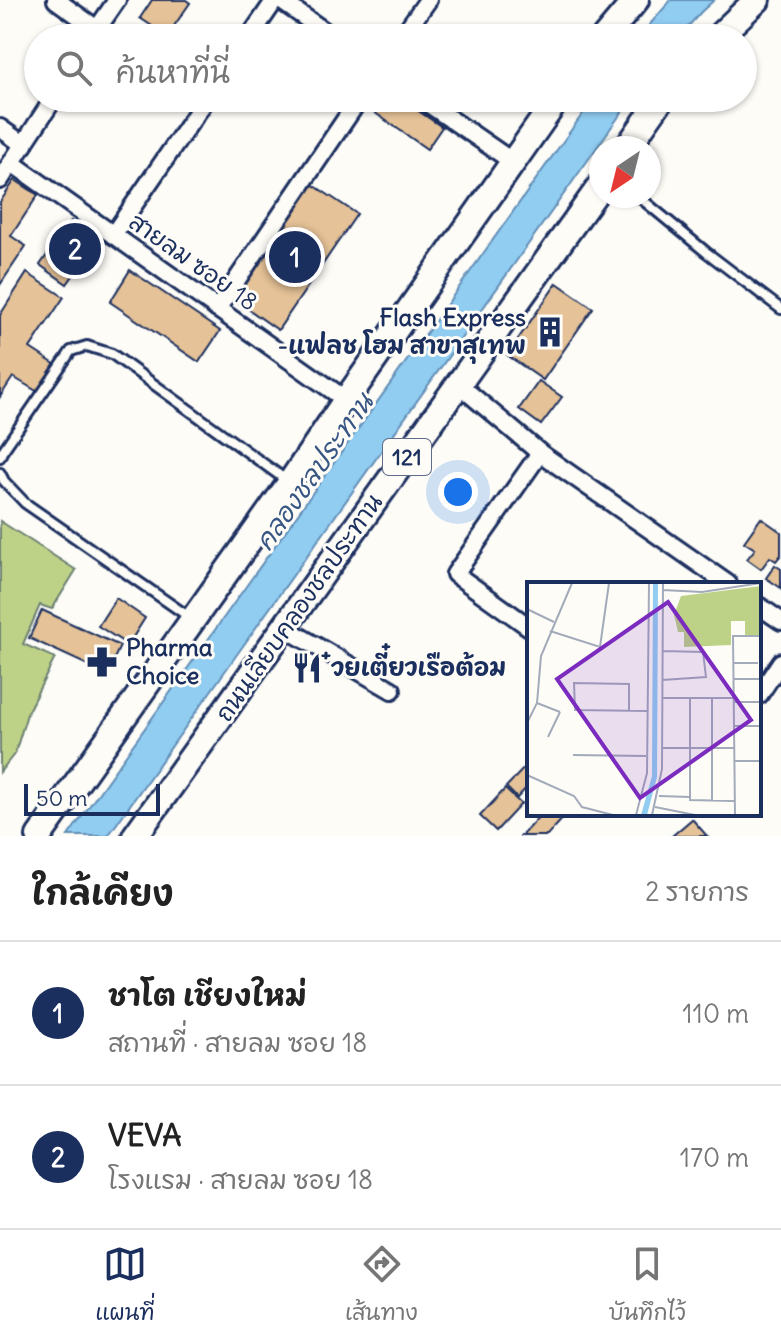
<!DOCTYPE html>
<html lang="th">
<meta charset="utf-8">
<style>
body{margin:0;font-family:Delius,"Playpen Sans Thai",sans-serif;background:#f2f2f2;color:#222}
.compass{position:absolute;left:589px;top:136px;width:72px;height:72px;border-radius:50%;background:#fff;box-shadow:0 2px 6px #0004;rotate:215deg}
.scale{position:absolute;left:24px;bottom:20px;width:136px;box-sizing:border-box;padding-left:8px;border:4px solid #1b2f5e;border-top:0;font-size:22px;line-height:28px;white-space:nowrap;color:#1b2f5e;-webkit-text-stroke:6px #fdfcf7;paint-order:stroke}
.you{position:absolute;left:458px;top:492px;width:28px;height:28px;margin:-20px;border:6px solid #fff;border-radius:50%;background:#1a73e8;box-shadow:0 0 0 12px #1a73e833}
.badge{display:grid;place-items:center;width:52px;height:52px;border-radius:50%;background:#1b2f5e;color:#fff;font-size:26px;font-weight:700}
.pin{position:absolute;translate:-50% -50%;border:4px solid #fff;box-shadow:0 2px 8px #0006}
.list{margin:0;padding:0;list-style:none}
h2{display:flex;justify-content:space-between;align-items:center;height:104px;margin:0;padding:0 32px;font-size:34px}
h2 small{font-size:26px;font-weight:400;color:#767676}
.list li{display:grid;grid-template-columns:52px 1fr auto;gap:24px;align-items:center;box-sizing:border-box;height:144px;padding:0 32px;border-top:2px solid #e0e0e0}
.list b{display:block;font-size:30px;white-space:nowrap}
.list p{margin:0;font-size:26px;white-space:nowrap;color:#767676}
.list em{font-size:26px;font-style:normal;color:#767676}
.icon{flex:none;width:44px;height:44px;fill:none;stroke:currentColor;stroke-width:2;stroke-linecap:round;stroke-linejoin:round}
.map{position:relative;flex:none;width:781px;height:836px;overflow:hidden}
.search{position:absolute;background:#fff;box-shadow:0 2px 6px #0004;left:24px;right:24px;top:24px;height:88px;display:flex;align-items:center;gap:20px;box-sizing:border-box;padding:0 28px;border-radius:44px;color:#767676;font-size:30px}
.sheet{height:392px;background:#fff}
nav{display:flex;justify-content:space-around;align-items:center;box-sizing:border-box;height:112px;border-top:2px solid #e0e0e0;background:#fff;font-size:22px;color:#767676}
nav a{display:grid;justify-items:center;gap:4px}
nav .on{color:#1b2f5e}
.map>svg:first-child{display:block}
.green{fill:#bed287;stroke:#6c8072;stroke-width:2}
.water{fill:#91cdf1;stroke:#628eb6;stroke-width:2}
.building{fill:#e5c297;stroke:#1b2f5e;stroke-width:2}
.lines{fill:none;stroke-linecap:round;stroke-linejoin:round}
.lane-casing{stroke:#1b2f5e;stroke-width:14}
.street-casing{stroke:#1b2f5e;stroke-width:22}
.primary-casing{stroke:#1b2f5e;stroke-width:30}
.lane{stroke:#fdfcf7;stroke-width:8}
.street{stroke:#fdfcf7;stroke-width:16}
.primary{stroke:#fdfcf7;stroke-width:24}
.labels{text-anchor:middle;stroke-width:6;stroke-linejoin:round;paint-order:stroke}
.shield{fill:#fdfcf7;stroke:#5f6c8c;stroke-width:2}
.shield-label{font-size:22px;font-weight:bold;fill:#1b2f5e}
.street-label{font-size:24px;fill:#1b2f5e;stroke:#fdfcf7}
.poi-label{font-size:24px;font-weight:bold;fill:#1b2f5e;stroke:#fdfcf7;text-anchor:start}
.water-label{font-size:26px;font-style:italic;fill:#385683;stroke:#fdfcf7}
.inset-road{fill:none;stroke:#a3aaba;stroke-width:2}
.view{fill:#7b2cbf;fill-opacity:0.15;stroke:#7b2cbf;stroke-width:4}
.inset-edge{fill:none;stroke:#1b2f5e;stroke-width:4}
</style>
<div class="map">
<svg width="781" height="836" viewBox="0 0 781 836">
<rect width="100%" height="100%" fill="#fdfcf7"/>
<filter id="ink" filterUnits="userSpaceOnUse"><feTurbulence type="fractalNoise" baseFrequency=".0125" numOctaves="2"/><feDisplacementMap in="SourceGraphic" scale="16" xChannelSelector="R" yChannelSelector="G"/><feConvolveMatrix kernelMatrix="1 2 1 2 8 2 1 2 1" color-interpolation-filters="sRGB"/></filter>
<g filter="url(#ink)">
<!-- green -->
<polygon class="green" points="0,521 76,570 52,609 40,605 23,644 55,658 28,711 15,753 0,772"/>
<!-- water -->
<g class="water">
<polygon points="671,0 714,0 701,12 678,38 638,38"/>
<polygon points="594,98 632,98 108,836 68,836"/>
</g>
<!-- building -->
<g class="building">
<polygon points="152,0 186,0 190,3 167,36 140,18"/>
<polygon points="374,98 399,98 442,127 427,149 368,108"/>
<polygon points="15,180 38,195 11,236 26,246 0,285 0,202"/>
<polygon points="312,184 357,214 278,330 234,299"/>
<polygon points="71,221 98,241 67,284 40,265"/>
<polygon points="130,270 220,331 199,362 110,302"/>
<polygon points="27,273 64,297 30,348 56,365 38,392 13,377 0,397 0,315"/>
<polygon points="557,283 593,308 543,380 507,355"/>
<polygon points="539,381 562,397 541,425 519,409"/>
<polygon points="761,518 781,532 781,555 776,561 770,557 761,569 747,559 755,549 744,542"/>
<polygon points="775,565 781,569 781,588 766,578"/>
<polygon points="116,598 145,618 128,645 98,626"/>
<polygon points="42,610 120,646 107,674 29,638"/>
<polygon points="529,763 529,785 517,798 506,787"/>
<polygon points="505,789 521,804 496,831 480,816"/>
<polygon points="541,814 563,814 565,816 547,836 521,836"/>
<polygon points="692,819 707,836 672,836"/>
</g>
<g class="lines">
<!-- lane casing -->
<g class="lane-casing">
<g id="lane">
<polyline points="638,196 706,252 781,309"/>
<polyline points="0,457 2,452 71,351 87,346 112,354 286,480"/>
<polyline points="0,473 4,481 25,503 192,619"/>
</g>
</g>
<!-- street casing -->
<g class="street-casing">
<g id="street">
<polyline points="56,0 97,29"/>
<polyline points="280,0 334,38"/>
<polyline points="91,38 117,0"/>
<polyline points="249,38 275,0"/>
<polyline points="401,38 428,0"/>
<polyline points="420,98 513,162"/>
<polyline points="0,128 24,145"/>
<polyline points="12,163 346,400"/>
<polyline points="0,180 54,98"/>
<polyline points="113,235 207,98"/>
<polyline points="217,309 360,98"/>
<polyline points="458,384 540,453 728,584"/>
<polyline points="759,606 781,621"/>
<polyline points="529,627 455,574 540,453"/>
<polyline points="285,628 392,690"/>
<polyline points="759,695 781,662"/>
</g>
</g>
<!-- primary casing -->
<g class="primary-casing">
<g id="primary">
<polyline points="604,38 636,0"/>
<polyline points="717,38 757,0"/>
<polyline points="627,148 662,98"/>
<polyline points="39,836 290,483 346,400 558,98"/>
<polyline points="135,836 601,185"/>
</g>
</g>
<!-- lane -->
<use href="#lane" class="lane"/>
<!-- street -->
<use href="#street" class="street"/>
<!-- primary -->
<use href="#primary" class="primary"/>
</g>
</g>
<!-- icons -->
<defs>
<g id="building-bare" transform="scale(2.4)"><path d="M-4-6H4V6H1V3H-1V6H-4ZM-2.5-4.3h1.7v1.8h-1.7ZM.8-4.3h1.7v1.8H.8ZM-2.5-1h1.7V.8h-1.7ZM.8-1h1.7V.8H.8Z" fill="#1b2f5e" stroke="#fdfcf7" stroke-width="2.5" paint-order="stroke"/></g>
<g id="pharmacy-bare" transform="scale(2.4)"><path d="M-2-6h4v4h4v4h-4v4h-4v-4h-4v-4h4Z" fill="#1b2f5e" stroke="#fdfcf7" stroke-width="2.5" paint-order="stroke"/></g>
<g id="restaurant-bare" transform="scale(2.4)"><path d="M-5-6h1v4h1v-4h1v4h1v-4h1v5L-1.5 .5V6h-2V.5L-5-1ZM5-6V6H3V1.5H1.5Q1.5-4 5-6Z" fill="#1b2f5e" stroke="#fdfcf7" stroke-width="2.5" paint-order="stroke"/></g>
</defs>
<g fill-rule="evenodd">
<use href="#building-bare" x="550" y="332"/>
<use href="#pharmacy-bare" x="102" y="662"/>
<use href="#restaurant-bare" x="307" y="668"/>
</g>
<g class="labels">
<!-- shield labels -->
<rect class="shield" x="383" y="439" width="48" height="36" rx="6"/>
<g class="shield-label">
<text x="407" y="465">121</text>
</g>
<!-- street labels -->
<g class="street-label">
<text transform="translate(193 262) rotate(35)" y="8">สายลม ซอย 18</text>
<text transform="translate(299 608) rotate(-55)" y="8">ถนนเลียบคลองชลประทาน</text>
</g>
<!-- poi labels -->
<g class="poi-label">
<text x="526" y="326" text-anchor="end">Flash Express<tspan x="526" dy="28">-แฟลช โฮม สาขาสุเทพ</tspan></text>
<text x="126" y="656">Pharma<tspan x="126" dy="28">Choice</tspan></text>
<text x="331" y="676">๋วยเตี๋ยวเรือต้อม</text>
</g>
<!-- water labels -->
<g class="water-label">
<text transform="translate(314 472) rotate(-55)" y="9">คลองชลประทาน</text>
</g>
</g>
<!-- overview -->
<g transform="translate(527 582)">
<rect width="234" height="234" fill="#fdfcf7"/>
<path d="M234 4V53H218V39H204V63L157 65V50H151L147 33 154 14Z" fill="#bed287"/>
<path d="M126 1H131L130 195 120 233H114L125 194Z" fill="#91cdf1"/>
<path class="inset-road" d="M136 8 175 10 234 1M0 27 27 40M23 49 73 65 82 1M206 81H231M206 97H234M135 98 179 95 176 70 135 69M135 116H206M163 116V218L207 219M185 116V219M206 120H234M10 121 33 130M102 128V102L47 101 48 128 121 129M0 141 10 121 14 74 45 1M208 144H234M21 155 33 130M135 166H207M46 173 119 174M208 179H234M0 193 47 214 55 225 86 233M132 214 163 215M128 225 168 233M109 233 120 191 122 1M125 233 135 187 136 1M208 233 206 54H234"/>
<path class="view" d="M141 20 224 138 113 216 30 97Z"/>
<rect width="234" height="234" class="inset-edge"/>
</g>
</svg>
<svg class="compass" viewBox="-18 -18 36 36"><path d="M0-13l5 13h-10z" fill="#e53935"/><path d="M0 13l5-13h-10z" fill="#767676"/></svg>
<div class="scale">50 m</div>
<div class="you"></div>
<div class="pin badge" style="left:295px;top:257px">1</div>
<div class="pin badge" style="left:75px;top:249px">2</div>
<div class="search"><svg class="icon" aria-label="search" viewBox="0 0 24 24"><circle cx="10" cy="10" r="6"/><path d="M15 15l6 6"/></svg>ค้นหาที่นี่</div>
</div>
<section class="sheet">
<h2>ใกล้เคียง<small>2 รายการ</small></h2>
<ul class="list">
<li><span class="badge">1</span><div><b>ชาโต เชียงใหม่</b><p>สถานที่ · สายลม ซอย 18</p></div><em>110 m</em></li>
<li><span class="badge">2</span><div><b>VEVA</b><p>โรงแรม · สายลม ซอย 18</p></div><em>170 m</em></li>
</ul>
</section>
<nav>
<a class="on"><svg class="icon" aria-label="map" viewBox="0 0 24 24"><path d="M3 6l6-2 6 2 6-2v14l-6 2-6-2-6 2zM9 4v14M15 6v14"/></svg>แผนที่</a>
<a><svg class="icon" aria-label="directions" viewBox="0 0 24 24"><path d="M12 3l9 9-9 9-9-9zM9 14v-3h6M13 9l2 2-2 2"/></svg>เส้นทาง</a>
<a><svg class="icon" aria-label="saved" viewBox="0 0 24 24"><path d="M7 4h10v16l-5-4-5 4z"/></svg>บันทึกไว้</a>
</nav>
